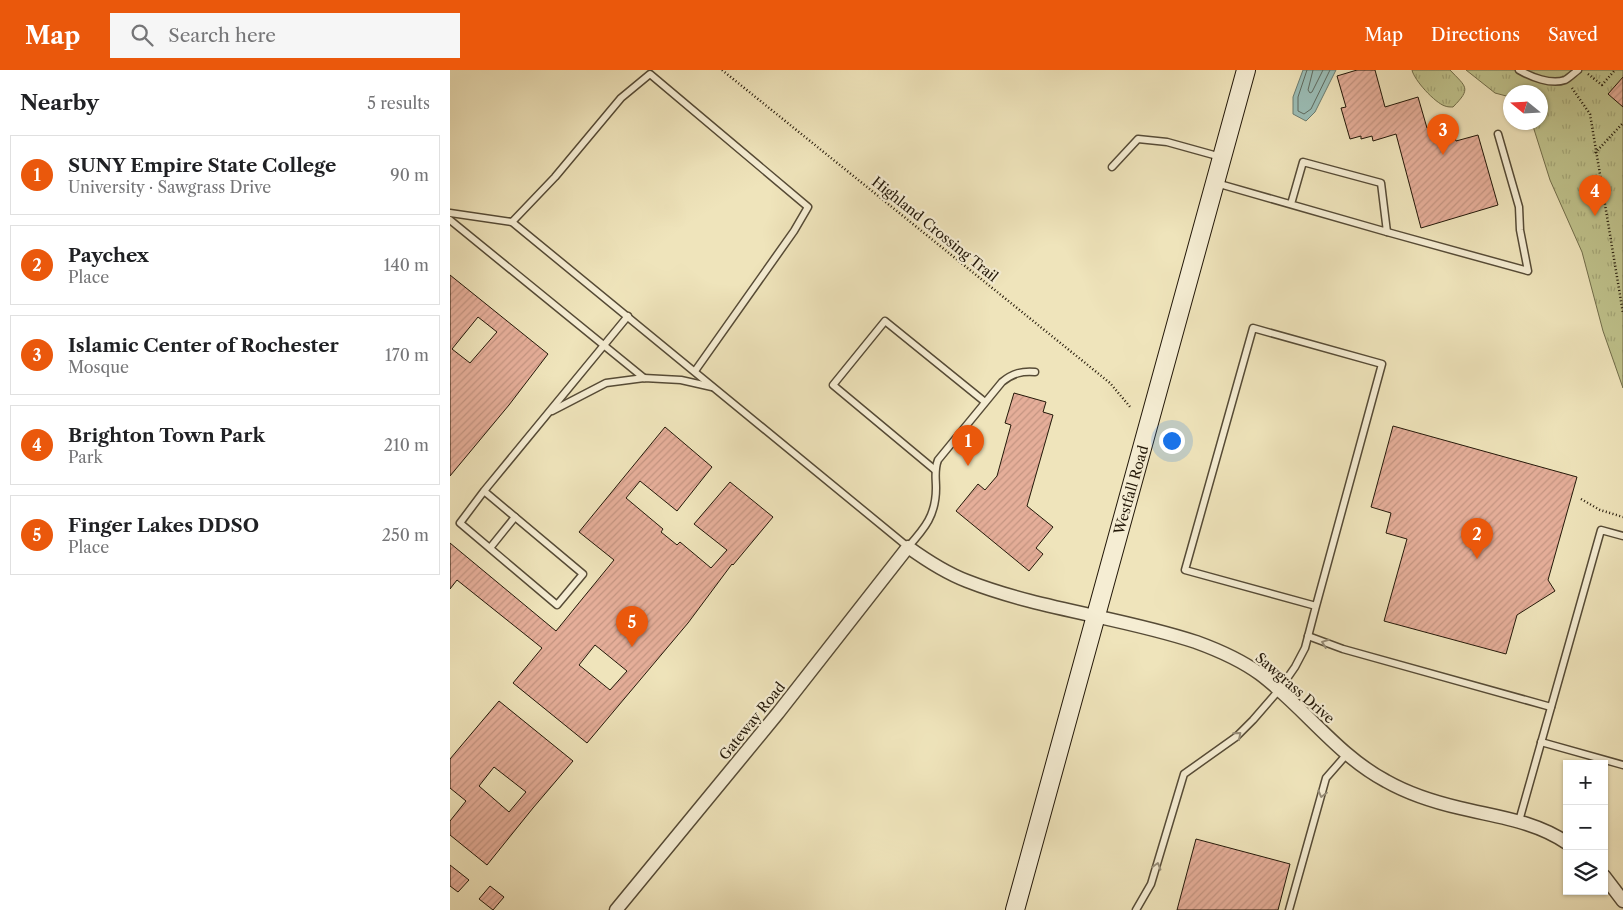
<!DOCTYPE html>
<meta charset="utf-8">
<style>
body{margin:0;font-family:"Libre Caslon Text",serif;background:#f6f6f6;color:#202124}
.controls{position:absolute;right:15px;bottom:15px;display:grid;overflow:hidden;border-radius:0px;box-shadow:0 1px 4px #0004}
.controls button{width:45px;height:45px;display:grid;place-items:center;padding:0;border:0;border-bottom:1px solid #e0e0e0;background:#fff;color:#202124;font:25px sans-serif}
.compass{position:absolute;left:1053px;top:15px;width:45px;height:45px;border-radius:50%;background:#fff;box-shadow:0 1px 4px #0004;rotate:288deg}
.you{position:absolute;left:721px;top:370px;width:18px;height:18px;margin:-12px;border:4px solid #fff;border-radius:50%;background:#1a73e8;box-shadow:0 0 0 8px #1a73e833}
.badge{display:grid;place-items:center;width:32px;height:32px;border-radius:50%;background:#ea580c;color:#fff;font-size:16px;font-weight:700}
.pin{position:absolute;translate:-50% -41px;filter:drop-shadow(0 1px 2px #0008)}
.pin::after{content:'';position:absolute;top:26px;width:18px;height:15px;background:inherit;clip-path:polygon(0 0,100% 0,50% 100%)}
.list{margin:0;padding:0;list-style:none}
h2{display:flex;justify-content:space-between;align-items:center;height:65px;margin:0;padding:0 20px;font-size:21px}
h2 small{font-size:16px;font-weight:400;color:#757577}
.list li{display:grid;grid-template-columns:32px 1fr auto;gap:15px;align-items:center;box-sizing:border-box;height:80px;margin:0 10px 10px;padding:0 10px;border:1px solid #e0e0e0;border-radius:0px}
.list b{display:block;font-size:19px;white-space:nowrap}
.list p{margin:0;font-size:16px;white-space:nowrap;color:#757577}
.list em{font-size:16px;font-style:normal;color:#757577}
.icon{flex:none;width:28px;height:28px;fill:none;stroke:currentColor;stroke-width:2;stroke-linecap:round;stroke-linejoin:round}
.map{position:relative;flex:none;width:1173px;height:840px;overflow:hidden}
header{display:flex;align-items:center;gap:30px;box-sizing:border-box;height:70px;padding:0 25px;background:#ea580c;color:#fff}
header strong{font-size:24px}
nav{display:flex;gap:28px;margin-inline-start:auto;font-size:18px}
.search{width:350px;height:45px;background:#f6f6f6;display:flex;align-items:center;gap:12px;box-sizing:border-box;padding:0 18px;border-radius:0px;color:#757577;font-size:19px}
main{display:flex}
aside{flex:1;background:#fff}
.map>svg:first-child{display:block}
.grass{fill:url(#grass-tufts);stroke:#716d4a}
.water{fill:#9bbeb7;stroke:#6b7c71}
.lines{fill:none;stroke-linecap:round;stroke-linejoin:round}
.shore{stroke:#5f6b60;stroke-width:1}
.building{fill:url(#building-hatch);stroke:#231809;fill-rule:evenodd}
.lane-casing{stroke:#564b36;stroke-width:9}
.street-casing{stroke:#564b36;stroke-width:15}
.secondary-casing{stroke:#231809;stroke-width:20}
.path{stroke:#231809;stroke-width:2.5;stroke-dasharray:1 2.5;stroke-linecap:butt}
.lane{stroke:#f5edd3;stroke-width:6}
.street{stroke:#f5edd3;stroke-width:12}
.secondary{stroke:#f5edd3;stroke-width:18}
.oneway{stroke:#968d78}
.labels{text-anchor:middle;stroke-width:4.5;stroke-linejoin:round;paint-order:stroke}
.street-label{font-size:14px;fill:#231809;stroke:#f5edd3}
</style>
<header>
<strong>Map</strong>
<div class="search"><svg class="icon" aria-label="search" viewBox="0 0 24 24"><circle cx="10" cy="10" r="6"/><path d="M15 15l6 6"/></svg>Search here</div>
<nav><a>Map</a><a>Directions</a><a>Saved</a></nav>
</header>
<main>
<aside>
<h2>Nearby<small>5 results</small></h2>
<ul class="list">
<li><span class="badge">1</span><div><b>SUNY Empire State College</b><p>University · Sawgrass Drive</p></div><em>90 m</em></li>
<li><span class="badge">2</span><div><b>Paychex</b><p>Place</p></div><em>140 m</em></li>
<li><span class="badge">3</span><div><b>Islamic Center of Rochester</b><p>Mosque</p></div><em>170 m</em></li>
<li><span class="badge">4</span><div><b>Brighton Town Park</b><p>Park</p></div><em>210 m</em></li>
<li><span class="badge">5</span><div><b>Finger Lakes DDSO</b><p>Place</p></div><em>250 m</em></li>
</ul>
</aside>
<div class="map">
<svg width="1173" height="840" viewBox="0 0 1173 840">
<defs>
<pattern id="grass-tufts" width="24" height="20" patternUnits="userSpaceOnUse" patternTransform="scale(1.25)"><rect width="24" height="20" fill="#bfc28c"/><path d="M3 7l-1-3M5 7V3M7 7l1-3M15 17l-1-3M17 17v-4M19 17l1-3" fill="none" stroke="#a4a677"/></pattern>
<pattern id="building-hatch" width="6" height="6" patternUnits="userSpaceOnUse" patternTransform="scale(1.25)"><rect width="6" height="6" fill="#e5ae99"/><path d="M-1 1l2-2M0 6l6-6M5 7l2-2" fill="none" stroke="#c49582"/></pattern>
</defs>
<rect width="100%" height="100%" fill="#efe4bb"/>
<filter id="stains"><feTurbulence type="fractalNoise" baseFrequency=".004" numOctaves="4"/><feColorMatrix values="0 0 0 0 .2 0 0 0 0 .09 0 0 0 0 .02 0 0 0 .5 -.17"/></filter>
<radialGradient id="worn" r=".72"><stop offset=".6" stop-color="#630" stop-opacity="0"/><stop offset="1" stop-color="#630" stop-opacity=".3"/></radialGradient>
<!-- grass -->
<g class="grass">
<path d="M962 0H1000C1016 17 1022 18 1003 37 1001 37 997 37 995 36 985 33 964 10 962 0Z"/>
<polygon points="1016,0 1173,0 1173,318 1153,261 1132,182 1100,110 1082,53 1090,52 1090,22 1060,22 1060,27 1045,23"/>
</g>
<!-- water -->
<polygon class="water" points="853,0 886,0 865,42 856,51 843,44 843,27"/>
<g class="lines">
<!-- shore -->
<g class="shore">
<polyline points="857,0 848,27 848,41 854,44 861,39 880,0"/>
<polyline points="863,0 858,20 860,23 862,22 873,0"/>
</g>
</g>
<!-- building -->
<g class="building">
<polygon points="907,0 925,0 935,37 968,27 977,58 992,54 993,58 1001,55 1006,71 1028,65 1048,135 971,158 946,64 923,71 922,66 911,69 911,66 900,69 891,38 896,37 887,6"/>
<polygon points="1173,7 1173,37 1158,24"/>
<path d="M0 205 98 284 59 335 0 406ZM28 247 47 262 20 293 2 279Z"/>
<polygon points="564,323 596,332 593,342 603,345 577,436 603,457 586,478 593,484 579,501 506,441 528,414 535,420 547,406 561,355 555,353"/>
<polygon points="943,356 1127,407 1098,510 1105,521 1067,545 1056,584 934,551 957,469 936,463 941,443 921,437"/>
<path d="M215 357 262 397 227 441 190 411 176 428 213 459 211 462 227 475 230 472 261 498 277 480 244 454 280 412 323 447 283 495 282 494 238 553 137 673 63 613 92 578 7 510 0 519V473L106 561 164 490 129 462ZM145 575 177 601 160 620 129 595Z"/>
<path d="M49 631 123 691 83 738 37 795 0 765V751L16 731 0 718V689ZM44 697 76 722 59 742 29 716Z"/>
<polygon points="746,769 840,794 828,840 727,840"/>
<polygon points="0,795 19,810 8,822 0,816"/>
<polygon points="40,816 54,827 43,840 29,829"/>
</g>
<g class="lines">
<!-- lane casing -->
<g class="lane-casing">
<g id="lane">
<path d="M1069 0C1081 7 1101 15 1115 10 1119 8 1124 3 1128 0"/>
<polyline points="662,97 688,69 717,72 771,87"/>
<polyline points="766,113 937,162 931,113 853,92 841,134"/>
<path d="M0 143 62 152 458 477C475 458 486 445 486 418 486 408 484 400 488 390L552 312C563 303 572 301 585 302"/>
<polyline points="0,150 194,308"/>
<polyline points="62,152 105,107 171,28 200,4 358,137 344,161 245,301"/>
<polyline points="937,162 1078,201 1070,160 1069,137 1048,64"/>
<polyline points="102,341 156,313 194,308 231,310 262,317"/>
<polyline points="485,400 383,315 435,251 535,332"/>
<polyline points="34,421 133,504 107,535 10,453 34,421 178,246"/>
<polyline points="40,478 65,447"/>
<polyline points="858,566 893,579 1101,637"/>
<polyline points="1091,672 1173,695"/>
<polyline points="1069,751 1151,460 1173,466"/>
<polyline points="686,840 701,814 734,704 786,667 803,650 829,620 845,597 855,578 866,536 932,294 803,258 735,500 866,536"/>
<polyline points="839,840 876,708 897,684"/>
</g>
</g>
<!-- street casing -->
<g class="street-casing">
<g id="street">
<polyline points="1154,806 1173,831"/>
<path d="M166 840 328 643 458 477C476 490 496 503 517 511 591 540 671 547 746 572 768 580 791 590 810 604 854 637 887 685 936 711 959 724 984 732 1010 738 1047 747 1085 751 1117 773"/>
</g>
</g>
<!-- secondary casing -->
<g class="secondary-casing">
<polyline id="secondary" points="565,840 796,0"/>
</g>
<!-- path -->
<g class="path">
<polyline points="272,0 660,313 681,338"/>
<polyline points="1138,4 1152,15 1165,0"/>
<polyline points="1122,18 1140,44 1173,243"/>
<polyline points="1145,83 1173,53"/>
<polyline points="1131,429 1150,440 1173,447"/>
</g>
<!-- lane -->
<use href="#lane" class="lane"/>
<!-- street -->
<use href="#street" class="street"/>
<!-- secondary -->
<use href="#secondary" class="secondary"/>
</g>
<!-- one-way arrows -->
<defs><path id="oneway-chevron" d="M-2-3.5L2.5 0L-2 3.5" fill="none" stroke-width="1.6" stroke-linecap="round" stroke-linejoin="round" transform="scale(1.25)"/></defs>
<g class="oneway">
<use href="#oneway-chevron" transform="translate(875 573) rotate(-159)"/>
<use href="#oneway-chevron" transform="translate(788 665) rotate(-41)"/>
<use href="#oneway-chevron" transform="translate(872 724) rotate(105)"/>
<use href="#oneway-chevron" transform="translate(707 796) rotate(-74)"/>
</g>
<g class="labels">
<!-- street labels -->
<g class="street-label">
<text transform="translate(485 159) rotate(39)" y="5">Highland Crossing Trail</text>
<text transform="translate(681 420) rotate(-74)" y="5">Westfall Road</text>
<text transform="translate(845 618) rotate(41)" y="5">Sawgrass Drive</text>
<text transform="translate(302 651) rotate(-51)" y="5">Gateway Road</text>
</g>
</g>
<rect width="100%" height="100%" filter="url(#stains)"/>
<rect width="100%" height="100%" fill="url(#worn)"/>
</svg>
<div class="controls">
<button>+</button>
<button>−</button>
<button><svg class="icon" aria-label="layers" viewBox="0 0 24 24"><path d="M12 4l9 5-9 5-9-5zM3 14l9 5 9-5"/></svg></button>
</div>
<svg class="compass" viewBox="-18 -18 36 36"><path d="M0-13l5 13h-10z" fill="#e53935"/><path d="M0 13l5-13h-10z" fill="#757577"/></svg>
<div class="you"></div>
<div class="pin badge" style="left:518px;top:396px">1</div>
<div class="pin badge" style="left:1027px;top:489px">2</div>
<div class="pin badge" style="left:993px;top:85px">3</div>
<div class="pin badge" style="left:1145px;top:146px">4</div>
<div class="pin badge" style="left:182px;top:577px">5</div>
</div>
</main>
